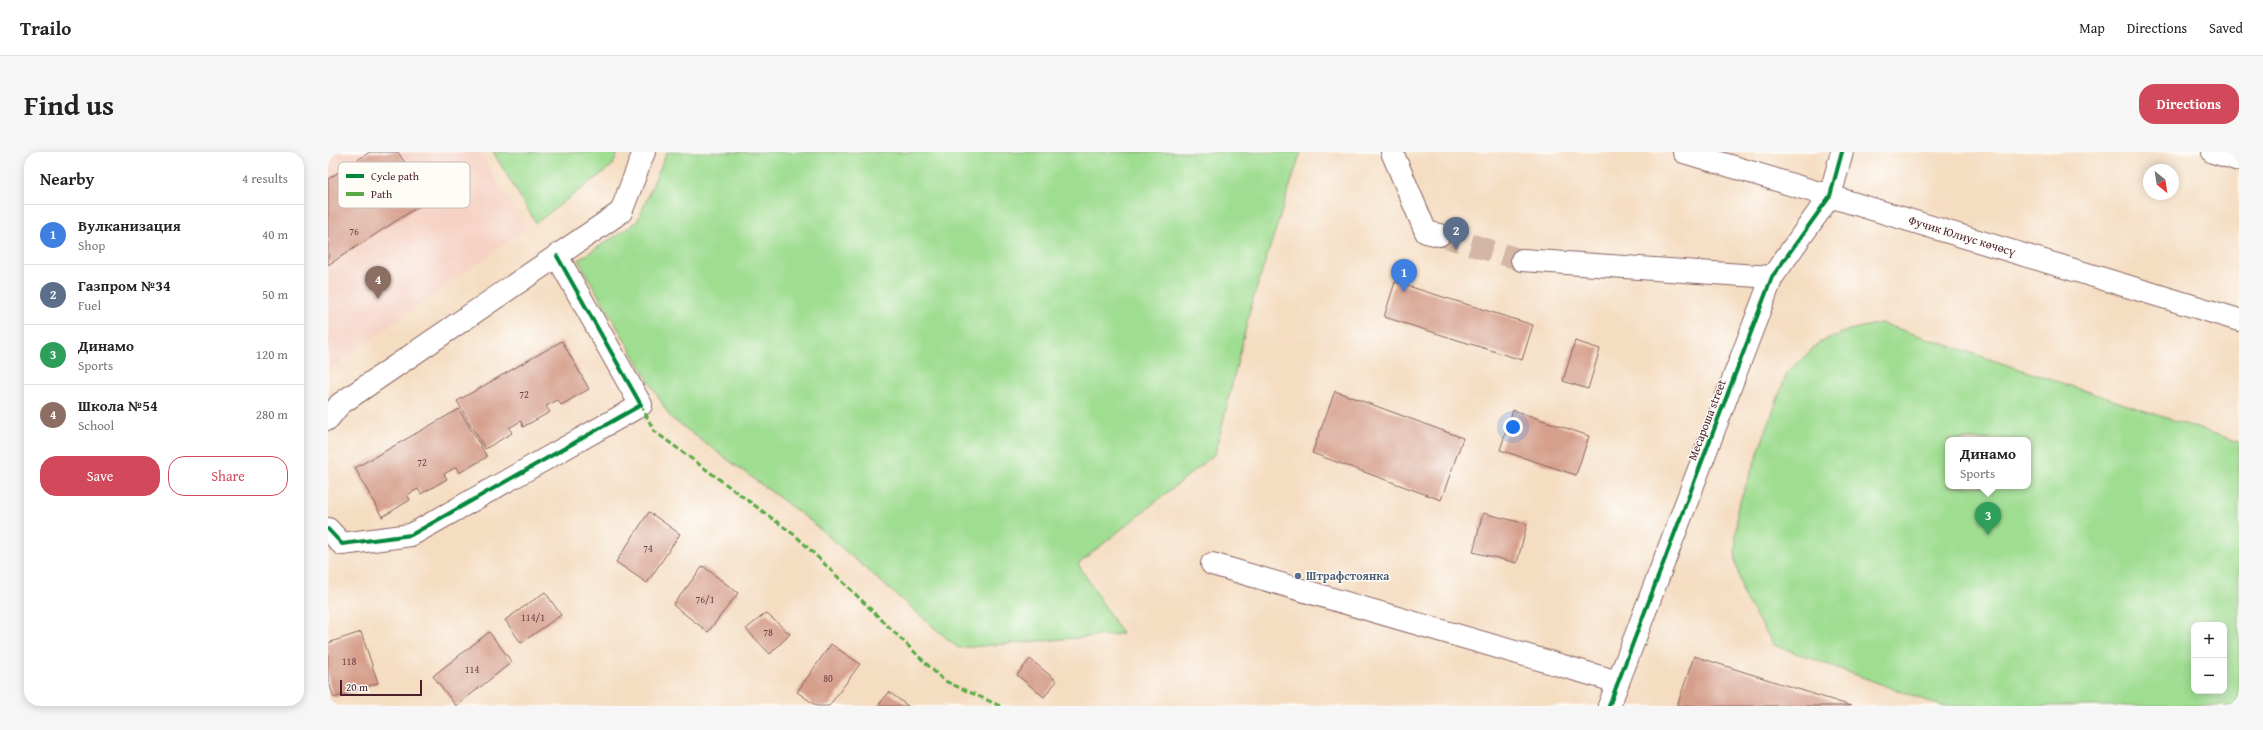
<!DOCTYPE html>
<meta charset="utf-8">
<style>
body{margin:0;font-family:"Gentium Book Plus",serif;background:#f6f6f6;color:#222}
.controls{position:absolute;right:12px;bottom:12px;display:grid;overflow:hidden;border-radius:8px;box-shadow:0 2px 10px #0003}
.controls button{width:36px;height:36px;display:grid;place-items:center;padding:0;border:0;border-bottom:1px solid #e0e0e0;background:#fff;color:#222;font:20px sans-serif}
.compass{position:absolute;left:1815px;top:12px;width:36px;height:36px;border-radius:50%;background:#fff;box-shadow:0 2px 10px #0003;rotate:150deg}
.scale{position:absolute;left:12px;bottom:10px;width:82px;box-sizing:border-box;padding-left:4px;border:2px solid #4a1f2b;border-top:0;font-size:11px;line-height:14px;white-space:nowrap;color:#4a1f2b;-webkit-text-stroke:3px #fdfcf7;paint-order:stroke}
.you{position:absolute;left:1185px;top:275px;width:14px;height:14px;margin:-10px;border:3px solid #fff;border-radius:50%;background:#1a73e8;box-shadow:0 0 0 6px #1a73e833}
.badge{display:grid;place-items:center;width:26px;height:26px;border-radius:50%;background:#d1495b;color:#fff;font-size:13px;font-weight:700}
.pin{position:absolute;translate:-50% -33px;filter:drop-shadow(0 1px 2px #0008)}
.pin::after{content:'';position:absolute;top:21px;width:14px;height:12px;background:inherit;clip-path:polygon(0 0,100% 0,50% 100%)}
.popup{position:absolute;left:1617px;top:285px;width:86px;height:52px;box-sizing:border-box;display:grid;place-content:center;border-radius:8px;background:#fff;filter:drop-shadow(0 1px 3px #0005);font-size:13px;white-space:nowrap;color:#767676}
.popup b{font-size:15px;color:#222}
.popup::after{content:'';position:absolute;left:50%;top:100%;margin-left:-8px;border:8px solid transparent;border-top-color:#fff}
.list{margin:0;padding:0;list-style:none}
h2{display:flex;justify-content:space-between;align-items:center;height:52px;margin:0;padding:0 16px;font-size:17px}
h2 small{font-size:13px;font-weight:400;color:#767676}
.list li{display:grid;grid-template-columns:26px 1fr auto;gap:12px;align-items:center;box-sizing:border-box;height:60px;padding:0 16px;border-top:1px solid #e0e0e0}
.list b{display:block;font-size:15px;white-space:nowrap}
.list p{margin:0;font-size:13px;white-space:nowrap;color:#767676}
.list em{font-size:13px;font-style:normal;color:#767676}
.actions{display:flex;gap:8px;padding:12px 16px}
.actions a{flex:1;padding:9px 0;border:1px solid #d1495b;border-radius:16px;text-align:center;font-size:14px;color:#d1495b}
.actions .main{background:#d1495b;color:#fff}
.map{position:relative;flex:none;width:1911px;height:554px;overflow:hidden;border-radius:16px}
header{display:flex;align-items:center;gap:24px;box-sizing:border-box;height:56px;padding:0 20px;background:#fff;border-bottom:1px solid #e0e0e0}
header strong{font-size:19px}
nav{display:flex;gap:22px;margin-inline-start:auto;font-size:14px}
.intro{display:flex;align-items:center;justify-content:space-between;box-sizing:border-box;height:96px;padding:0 24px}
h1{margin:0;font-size:28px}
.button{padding:10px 18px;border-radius:16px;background:#d1495b;color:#fff;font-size:14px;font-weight:700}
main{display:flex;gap:24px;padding:0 24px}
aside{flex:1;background:#fff;border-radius:16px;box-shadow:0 2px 10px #0003}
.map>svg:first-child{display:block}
.built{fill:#f6d2c4}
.green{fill:#9fdd91;stroke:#747e5e;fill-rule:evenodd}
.building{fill:#d69f8c}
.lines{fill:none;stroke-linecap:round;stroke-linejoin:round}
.minor-tunnel{stroke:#d3b7a4;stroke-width:22;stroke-dasharray:22 11;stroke-linecap:butt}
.minor-casing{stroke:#866260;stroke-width:24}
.major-casing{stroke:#866260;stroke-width:24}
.minor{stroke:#fff;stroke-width:22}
.major{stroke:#fff;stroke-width:22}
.quiet{stroke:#57aa44;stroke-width:3;stroke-dasharray:6 3;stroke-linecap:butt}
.cycleway-casing{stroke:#fdfcf7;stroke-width:6}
.cycleway{stroke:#00873e;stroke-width:4}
.service-dot{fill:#5c6f8a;stroke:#fdfcf7;stroke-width:1.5}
.labels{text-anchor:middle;stroke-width:3;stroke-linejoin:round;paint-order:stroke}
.number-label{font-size:10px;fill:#6d3f43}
.street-label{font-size:12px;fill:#4a1f2b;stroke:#fdfcf7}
.service-label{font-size:12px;font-weight:bold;fill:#4e5e75;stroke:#fdfcf7;text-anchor:start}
.key{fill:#fdfcf7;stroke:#c7baba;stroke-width:1}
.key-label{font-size:11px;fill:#4a1f2b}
</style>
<header>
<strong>Trailo</strong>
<nav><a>Map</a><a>Directions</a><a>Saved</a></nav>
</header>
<div class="intro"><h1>Find us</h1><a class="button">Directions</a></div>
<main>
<aside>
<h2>Nearby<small>4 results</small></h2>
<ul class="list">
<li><span class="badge" style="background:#3f7fe0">1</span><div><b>Вулканизация</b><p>Shop</p></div><em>40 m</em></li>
<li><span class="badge" style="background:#5c6f8a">2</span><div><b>Газпром №34</b><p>Fuel</p></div><em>50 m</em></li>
<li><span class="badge" style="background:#2e9e5b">3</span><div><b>Динамо</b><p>Sports</p></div><em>120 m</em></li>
<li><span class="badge" style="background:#8d6e63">4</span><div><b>Школа №54</b><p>School</p></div><em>280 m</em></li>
</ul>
<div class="actions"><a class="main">Save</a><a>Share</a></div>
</aside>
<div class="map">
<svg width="1911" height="554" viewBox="0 0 1911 554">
<rect width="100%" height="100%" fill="#fdfcf7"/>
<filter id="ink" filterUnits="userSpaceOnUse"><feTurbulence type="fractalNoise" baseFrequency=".025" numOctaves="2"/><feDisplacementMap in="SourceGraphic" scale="8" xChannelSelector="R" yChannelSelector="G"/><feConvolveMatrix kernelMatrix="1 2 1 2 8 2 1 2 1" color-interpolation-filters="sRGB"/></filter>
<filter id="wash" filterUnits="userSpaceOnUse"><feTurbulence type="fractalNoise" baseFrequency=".012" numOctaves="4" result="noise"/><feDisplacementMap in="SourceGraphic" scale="16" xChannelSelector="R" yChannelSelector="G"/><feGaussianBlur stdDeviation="0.9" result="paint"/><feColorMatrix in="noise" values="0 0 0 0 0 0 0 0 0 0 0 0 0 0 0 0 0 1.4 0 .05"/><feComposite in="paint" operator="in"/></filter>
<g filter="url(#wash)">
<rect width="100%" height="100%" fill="#f5ddc2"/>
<!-- built -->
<polygon class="built" points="0,0 152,0 198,77 0,218"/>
<!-- green -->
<g class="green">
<polygon points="165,0 290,0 285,13 208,71"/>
<polygon points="339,0 973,0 925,147 887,302 750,412 794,482 630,496 480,367 342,265 250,108 309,70"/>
<path d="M1553 171 1911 290V554H1613L1446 493 1416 445 1407 408 1409 358 1459 221 1491 191 1521 178ZM1620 288H1700V334H1620ZM1866 473H1896V539H1866Z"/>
</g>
<g id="blocks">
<!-- building -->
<g class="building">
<polygon points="42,0 70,0 99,46 104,42 105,45 0,113 0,27"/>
<polygon points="1067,130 1205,173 1194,208 1056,165"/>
<polygon points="234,189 261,237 233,253 230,248 218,254 222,260 195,275 193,269 181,276 184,281 157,297 129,249"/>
<polygon points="1247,189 1272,197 1260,237 1235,229"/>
<polygon points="1007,239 1135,286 1113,348 984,301"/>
<polygon points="131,257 159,305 131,321 128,315 116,322 119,327 93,342 90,337 79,343 82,348 54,365 27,316"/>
<polygon points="1185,258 1261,284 1248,323 1172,298"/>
<polygon points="321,360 352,382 319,431 288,410"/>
<polygon points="1155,361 1199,372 1189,411 1145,400"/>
<polygon points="375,414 410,441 380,480 345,453"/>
<polygon points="217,440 233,463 193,491 177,468"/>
<polygon points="438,461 462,482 442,502 418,477"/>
<polygon points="33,480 50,531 6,546 0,527 0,491"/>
<polygon points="161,480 184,510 128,554 105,524"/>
<polygon points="503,492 532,512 501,554 489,554 469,540"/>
<polygon points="1366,504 1523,554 1349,554"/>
<polygon points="702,507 729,529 716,545 689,523"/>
<polygon points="561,540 580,554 550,554"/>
</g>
</g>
</g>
<g filter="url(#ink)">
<use href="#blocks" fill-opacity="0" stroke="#866260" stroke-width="1"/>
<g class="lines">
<!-- minor-tunnel -->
<polyline class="minor-tunnel" points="1111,83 1194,108"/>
<!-- minor casing -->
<g class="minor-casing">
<g id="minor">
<polyline points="1064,0 1098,80 1111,83"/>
<polyline points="1885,0 1911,8"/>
<polyline points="1194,108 1444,125"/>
<polyline points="0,267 12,252 293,60 316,0"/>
<polyline points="0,377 14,392 83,383 313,253 229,104"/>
<polyline points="884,412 1290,530"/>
<polyline points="1281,554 1444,125 1502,44 1514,0"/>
</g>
</g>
<!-- major casing -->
<g class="major-casing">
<polyline id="major" points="1356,0 1911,168"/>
</g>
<!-- minor -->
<use href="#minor" class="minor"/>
<!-- major -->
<use href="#major" class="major"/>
<!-- quiet -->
<polyline class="quiet" points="313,253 326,279 468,384 615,528 672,554"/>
<!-- cycleway casing -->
<g class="cycleway-casing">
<g id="cycleway">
<polyline points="0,377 14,392 83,383 313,253 229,104"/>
<polyline points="1281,554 1444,125 1502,44 1514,0"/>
</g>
</g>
<!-- cycleway -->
<use href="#cycleway" class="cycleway"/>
</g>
</g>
<!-- markers -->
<circle class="service-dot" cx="970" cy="424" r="4"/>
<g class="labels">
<!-- number labels -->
<g class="number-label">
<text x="26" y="83">76</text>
<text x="196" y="246">72</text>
<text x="94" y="314">72</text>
<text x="320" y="400">74</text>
<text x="377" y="451">76/1</text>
<text x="205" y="469">114/1</text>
<text x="440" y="484">78</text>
<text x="21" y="513">118</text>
<text x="144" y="521">114</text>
<text x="500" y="530">80</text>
</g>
<!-- street labels -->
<g class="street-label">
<text transform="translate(1634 84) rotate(17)" y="4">Фучик Юлиус көчөсү</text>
<text transform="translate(1379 268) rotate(-69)" y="4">Месароша street</text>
</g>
<!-- service labels -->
<g class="service-label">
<text x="978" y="428">Штрафстоянка</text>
</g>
</g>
<!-- legend -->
<rect x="10" y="10" width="132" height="46" rx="6" class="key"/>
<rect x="18" y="22" width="18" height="4" fill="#00873e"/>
<rect x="18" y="40" width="18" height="4" fill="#57aa44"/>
<g class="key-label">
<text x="43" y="28">Cycle path</text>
<text x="43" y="46">Path</text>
</g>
</svg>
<div class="controls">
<button>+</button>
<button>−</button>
</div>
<svg class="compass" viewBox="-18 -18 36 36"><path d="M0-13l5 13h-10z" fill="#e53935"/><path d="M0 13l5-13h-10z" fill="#767676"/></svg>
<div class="scale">20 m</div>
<div class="you"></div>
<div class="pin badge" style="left:1076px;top:140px;background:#3f7fe0">1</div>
<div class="pin badge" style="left:1128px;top:98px;background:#5c6f8a">2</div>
<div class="pin badge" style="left:1660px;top:383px;background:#2e9e5b">3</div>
<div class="popup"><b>Динамо</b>Sports</div>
<div class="pin badge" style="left:50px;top:147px;background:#8d6e63">4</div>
</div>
</main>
